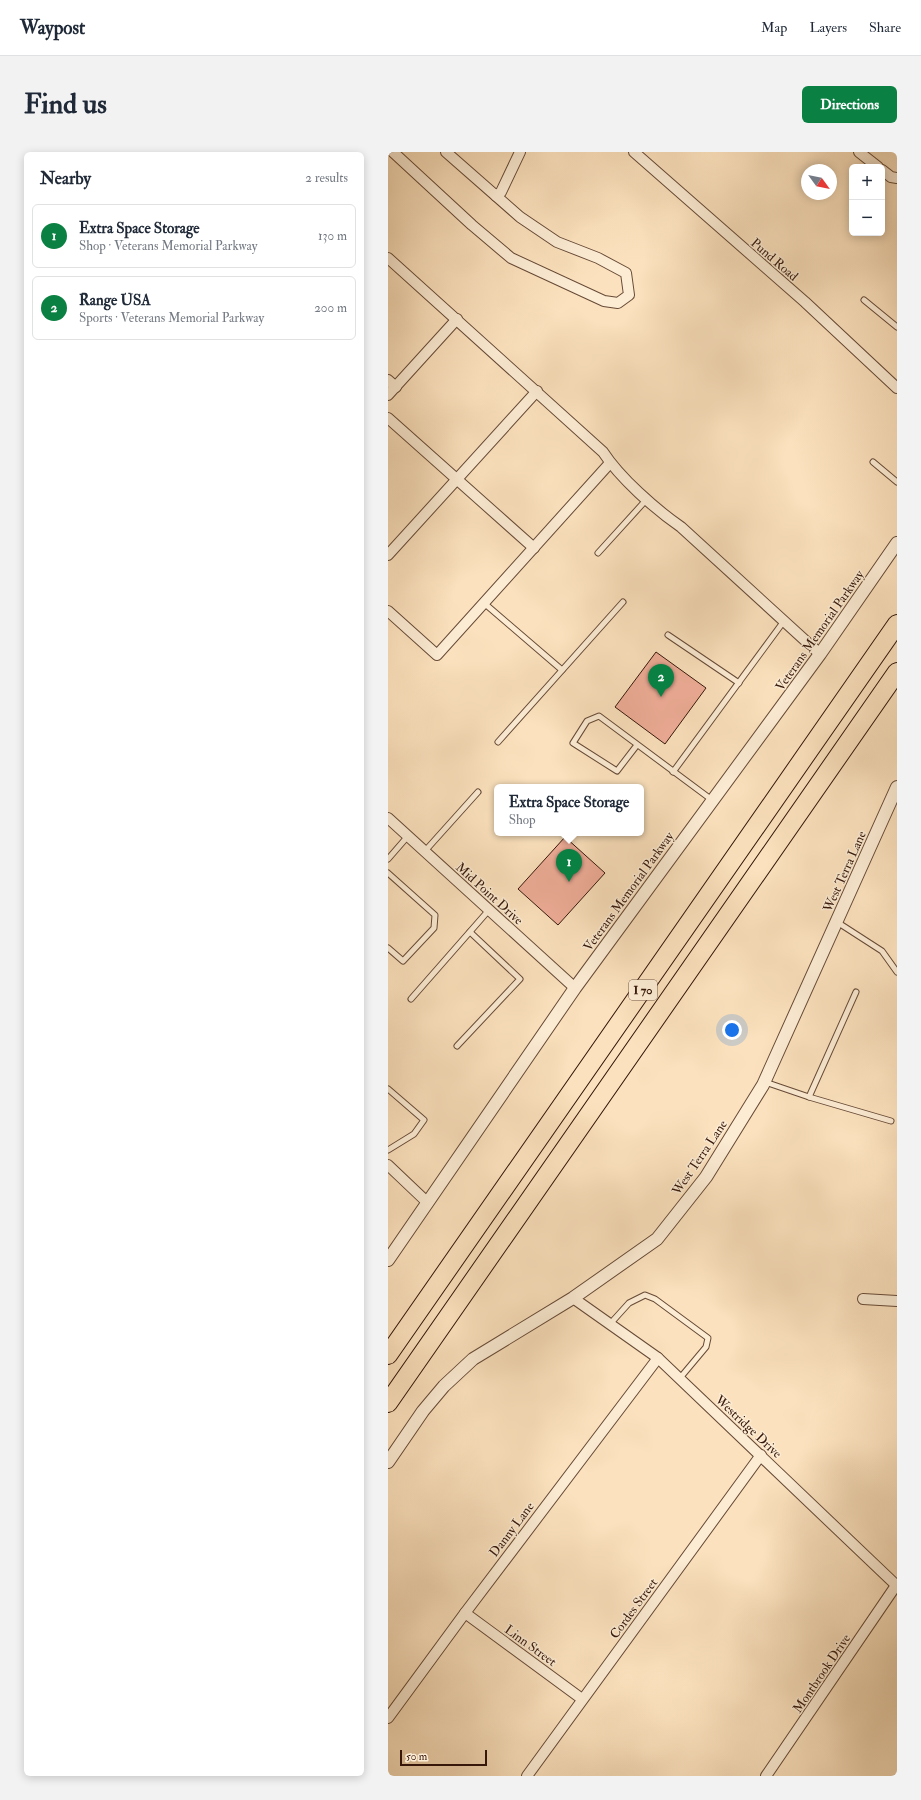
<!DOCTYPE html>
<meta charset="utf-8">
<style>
body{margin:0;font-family:"IM FELL Double Pica",serif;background:#f2f2f3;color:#1f2937}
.controls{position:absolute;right:12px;top:12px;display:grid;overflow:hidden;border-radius:6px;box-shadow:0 2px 10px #0003}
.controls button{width:36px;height:36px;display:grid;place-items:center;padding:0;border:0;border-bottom:1px solid #e0e1e3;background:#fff;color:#1f2937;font:20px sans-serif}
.compass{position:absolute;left:413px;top:12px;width:36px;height:36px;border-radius:50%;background:#fff;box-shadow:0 2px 10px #0003;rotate:123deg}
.scale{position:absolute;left:12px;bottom:10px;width:87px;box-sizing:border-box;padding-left:4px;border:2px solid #36170a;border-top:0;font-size:11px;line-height:14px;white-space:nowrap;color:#36170a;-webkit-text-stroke:3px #fcecd4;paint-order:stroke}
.you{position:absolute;left:344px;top:878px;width:14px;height:14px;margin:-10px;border:3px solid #fff;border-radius:50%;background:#1a73e8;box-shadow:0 0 0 6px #1a73e833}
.badge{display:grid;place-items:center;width:26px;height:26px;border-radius:50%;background:#0b8043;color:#fff;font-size:13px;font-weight:700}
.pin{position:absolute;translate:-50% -33px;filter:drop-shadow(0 1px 2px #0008)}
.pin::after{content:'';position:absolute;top:21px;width:14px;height:12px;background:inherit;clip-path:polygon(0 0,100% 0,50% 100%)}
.popup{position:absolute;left:106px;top:632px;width:150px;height:52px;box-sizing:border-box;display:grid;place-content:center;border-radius:6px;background:#fff;filter:drop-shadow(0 1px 3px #0005);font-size:13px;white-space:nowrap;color:#747a83}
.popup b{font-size:15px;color:#1f2937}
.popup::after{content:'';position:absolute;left:50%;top:100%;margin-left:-8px;border:8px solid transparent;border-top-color:#fff}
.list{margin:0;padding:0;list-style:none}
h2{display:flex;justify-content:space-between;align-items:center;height:52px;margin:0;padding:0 16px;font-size:17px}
h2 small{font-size:13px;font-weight:400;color:#747a83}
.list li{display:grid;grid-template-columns:26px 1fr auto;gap:12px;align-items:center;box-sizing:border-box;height:64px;margin:0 8px 8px;padding:0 8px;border:1px solid #e0e1e3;border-radius:6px}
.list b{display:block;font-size:15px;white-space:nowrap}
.list p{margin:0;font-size:13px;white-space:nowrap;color:#747a83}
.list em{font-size:13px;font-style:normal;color:#747a83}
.map{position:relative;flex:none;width:509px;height:1624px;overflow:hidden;border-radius:6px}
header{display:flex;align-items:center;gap:24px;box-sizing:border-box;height:56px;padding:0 20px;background:#fff;border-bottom:1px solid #e0e1e3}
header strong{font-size:19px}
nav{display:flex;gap:22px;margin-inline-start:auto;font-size:14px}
.intro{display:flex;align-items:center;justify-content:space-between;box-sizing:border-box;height:96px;padding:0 24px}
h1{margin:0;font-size:28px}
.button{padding:10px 18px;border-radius:6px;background:#0b8043;color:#fff;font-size:14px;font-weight:700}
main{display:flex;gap:24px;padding:0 24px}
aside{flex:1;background:#fff;border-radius:6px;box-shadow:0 2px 10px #0003}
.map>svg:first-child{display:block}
.building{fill:#efad98;stroke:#36170a}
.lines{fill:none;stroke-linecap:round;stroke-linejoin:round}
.service-casing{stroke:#674a37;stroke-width:7}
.minor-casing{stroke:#674a37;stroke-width:12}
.tertiary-casing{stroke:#674a37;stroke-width:14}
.motorway-casing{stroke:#36170a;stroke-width:20}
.service{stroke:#fcecd4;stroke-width:5}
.minor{stroke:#fcecd4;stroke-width:10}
.tertiary{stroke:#fcecd4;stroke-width:12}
.motorway{stroke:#fbe1bd;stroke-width:18}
.labels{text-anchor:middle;stroke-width:3;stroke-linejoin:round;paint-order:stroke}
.shield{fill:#fcecd4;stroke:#715747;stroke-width:1}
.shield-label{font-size:12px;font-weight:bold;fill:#36170a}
.street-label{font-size:13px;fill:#36170a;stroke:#fcecd4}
</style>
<header>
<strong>Waypost</strong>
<nav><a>Map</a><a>Layers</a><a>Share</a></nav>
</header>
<div class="intro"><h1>Find us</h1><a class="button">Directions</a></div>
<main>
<aside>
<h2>Nearby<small>2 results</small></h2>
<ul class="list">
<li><span class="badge">1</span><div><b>Extra Space Storage</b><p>Shop · Veterans Memorial Parkway</p></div><em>130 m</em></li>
<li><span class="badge">2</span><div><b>Range USA</b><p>Sports · Veterans Memorial Parkway</p></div><em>200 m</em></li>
</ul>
</aside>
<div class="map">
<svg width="509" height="1624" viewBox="0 0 509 1624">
<rect width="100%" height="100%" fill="#fbe1bd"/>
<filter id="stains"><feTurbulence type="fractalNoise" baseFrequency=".005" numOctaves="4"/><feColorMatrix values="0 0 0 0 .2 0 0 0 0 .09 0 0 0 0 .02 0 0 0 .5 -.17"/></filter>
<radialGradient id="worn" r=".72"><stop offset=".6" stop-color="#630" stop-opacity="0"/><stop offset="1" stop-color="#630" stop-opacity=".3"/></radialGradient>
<!-- building -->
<g class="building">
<polygon points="268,500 318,536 277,592 227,555"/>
<polygon points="177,685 217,721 170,773 130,737"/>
</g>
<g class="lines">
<!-- service casing -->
<g class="service-casing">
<g id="service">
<polyline points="476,148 509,175"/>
<polyline points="485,310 509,330"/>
<polyline points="210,401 259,347"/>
<polyline points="96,451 174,518"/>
<polyline points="280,483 351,531"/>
<polyline points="110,590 235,450"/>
<polyline points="249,593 229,619 185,591 199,569 211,564 324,648"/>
<polyline points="285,620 396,469"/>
<polyline points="37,699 90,640"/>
<polyline points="0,707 20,684"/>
<polyline points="0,721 47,763 46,776 15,809 0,796"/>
<polyline points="449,770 494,799 509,820"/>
<polyline points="23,847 101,758"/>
<polyline points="69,894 132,827 82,780"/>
<polyline points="377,930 421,945 468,840"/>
<polyline points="0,937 36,968 26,982 0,998"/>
<polyline points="421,945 503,969"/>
<polyline points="222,1172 241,1151 257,1143 267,1147 320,1186 318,1195 292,1226"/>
</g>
</g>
<!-- minor casing -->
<g class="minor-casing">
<g id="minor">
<polyline points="5,0 84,73 123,106 216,149 230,151 241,143 238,121 210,106 169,90 132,65 58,0"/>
<polyline points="246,0 417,150 509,236"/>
<polyline points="471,0 490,15"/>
<polyline points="494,18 503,25 509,26"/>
<polyline points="108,44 113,40 132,0"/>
<path d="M0 106 215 300C232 326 267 357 293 375L432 502"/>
<polyline points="0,228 8,235"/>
<polyline points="0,243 69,167"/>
<polyline points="0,266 146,396"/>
<polyline points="0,403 149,239"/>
<polyline points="0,459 49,503 222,311"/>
<polyline points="0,666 187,836"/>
<polyline points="0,1013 40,1051"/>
<polyline points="185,1146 270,1206 509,1434"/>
<polyline points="475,1147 509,1149"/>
<polyline points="77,1461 194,1547"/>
<polyline points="0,1566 77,1461 270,1206"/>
<polyline points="139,1624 373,1303"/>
<polyline points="378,1624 509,1432"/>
</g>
</g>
<!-- tertiary casing -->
<g class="tertiary-casing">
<g id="tertiary">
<polyline points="0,1108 187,836 432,502 509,391"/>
<polyline points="0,1310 35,1259 56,1234 85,1207 185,1146 269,1087 318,1025 375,933 509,635"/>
</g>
</g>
<!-- motorway casing -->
<g class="motorway-casing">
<g id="motorway">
<polyline points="0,1203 509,472"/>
<polyline points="0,1251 509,520"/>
</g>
</g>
<!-- service -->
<use href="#service" class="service"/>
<!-- minor -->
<use href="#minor" class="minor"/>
<!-- tertiary -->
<use href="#tertiary" class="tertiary"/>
<!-- motorway -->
<use href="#motorway" class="motorway"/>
</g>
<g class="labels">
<!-- shield labels -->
<rect class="shield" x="241" y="828" width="28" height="20" rx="3"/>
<g class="shield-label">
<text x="255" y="842">I 70</text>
</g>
<!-- street labels -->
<g class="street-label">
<text transform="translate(387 107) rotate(41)" y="5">Pund Road</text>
<text transform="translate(431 478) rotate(-55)" y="5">Veterans Memorial Parkway</text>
<text transform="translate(456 719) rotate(-66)" y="5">West Terra Lane</text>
<text transform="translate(240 739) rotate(-54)" y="5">Veterans Memorial Parkway</text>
<text transform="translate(102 741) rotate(42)" y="5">Mid Point Drive</text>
<text transform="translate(311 1005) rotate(-56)" y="5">West Terra Lane</text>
<text transform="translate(361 1274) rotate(43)" y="5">Westridge Drive</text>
<text transform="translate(123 1377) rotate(-53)" y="5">Danny Lane</text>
<text transform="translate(245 1456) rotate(-54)" y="5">Cordes Street</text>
<text transform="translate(143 1493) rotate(36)" y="5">Linn Street</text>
<text transform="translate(433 1521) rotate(-56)" y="5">Montbrook Drive</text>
</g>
</g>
<rect width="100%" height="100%" filter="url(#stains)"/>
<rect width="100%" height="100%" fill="url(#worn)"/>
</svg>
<div class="controls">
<button>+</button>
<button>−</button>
</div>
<svg class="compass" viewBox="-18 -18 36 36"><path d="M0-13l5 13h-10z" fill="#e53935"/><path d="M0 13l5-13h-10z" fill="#747a83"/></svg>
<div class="scale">50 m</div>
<div class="you"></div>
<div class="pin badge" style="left:181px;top:730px">1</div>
<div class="popup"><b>Extra Space Storage</b>Shop</div>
<div class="pin badge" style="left:273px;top:545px">2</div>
</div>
</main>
